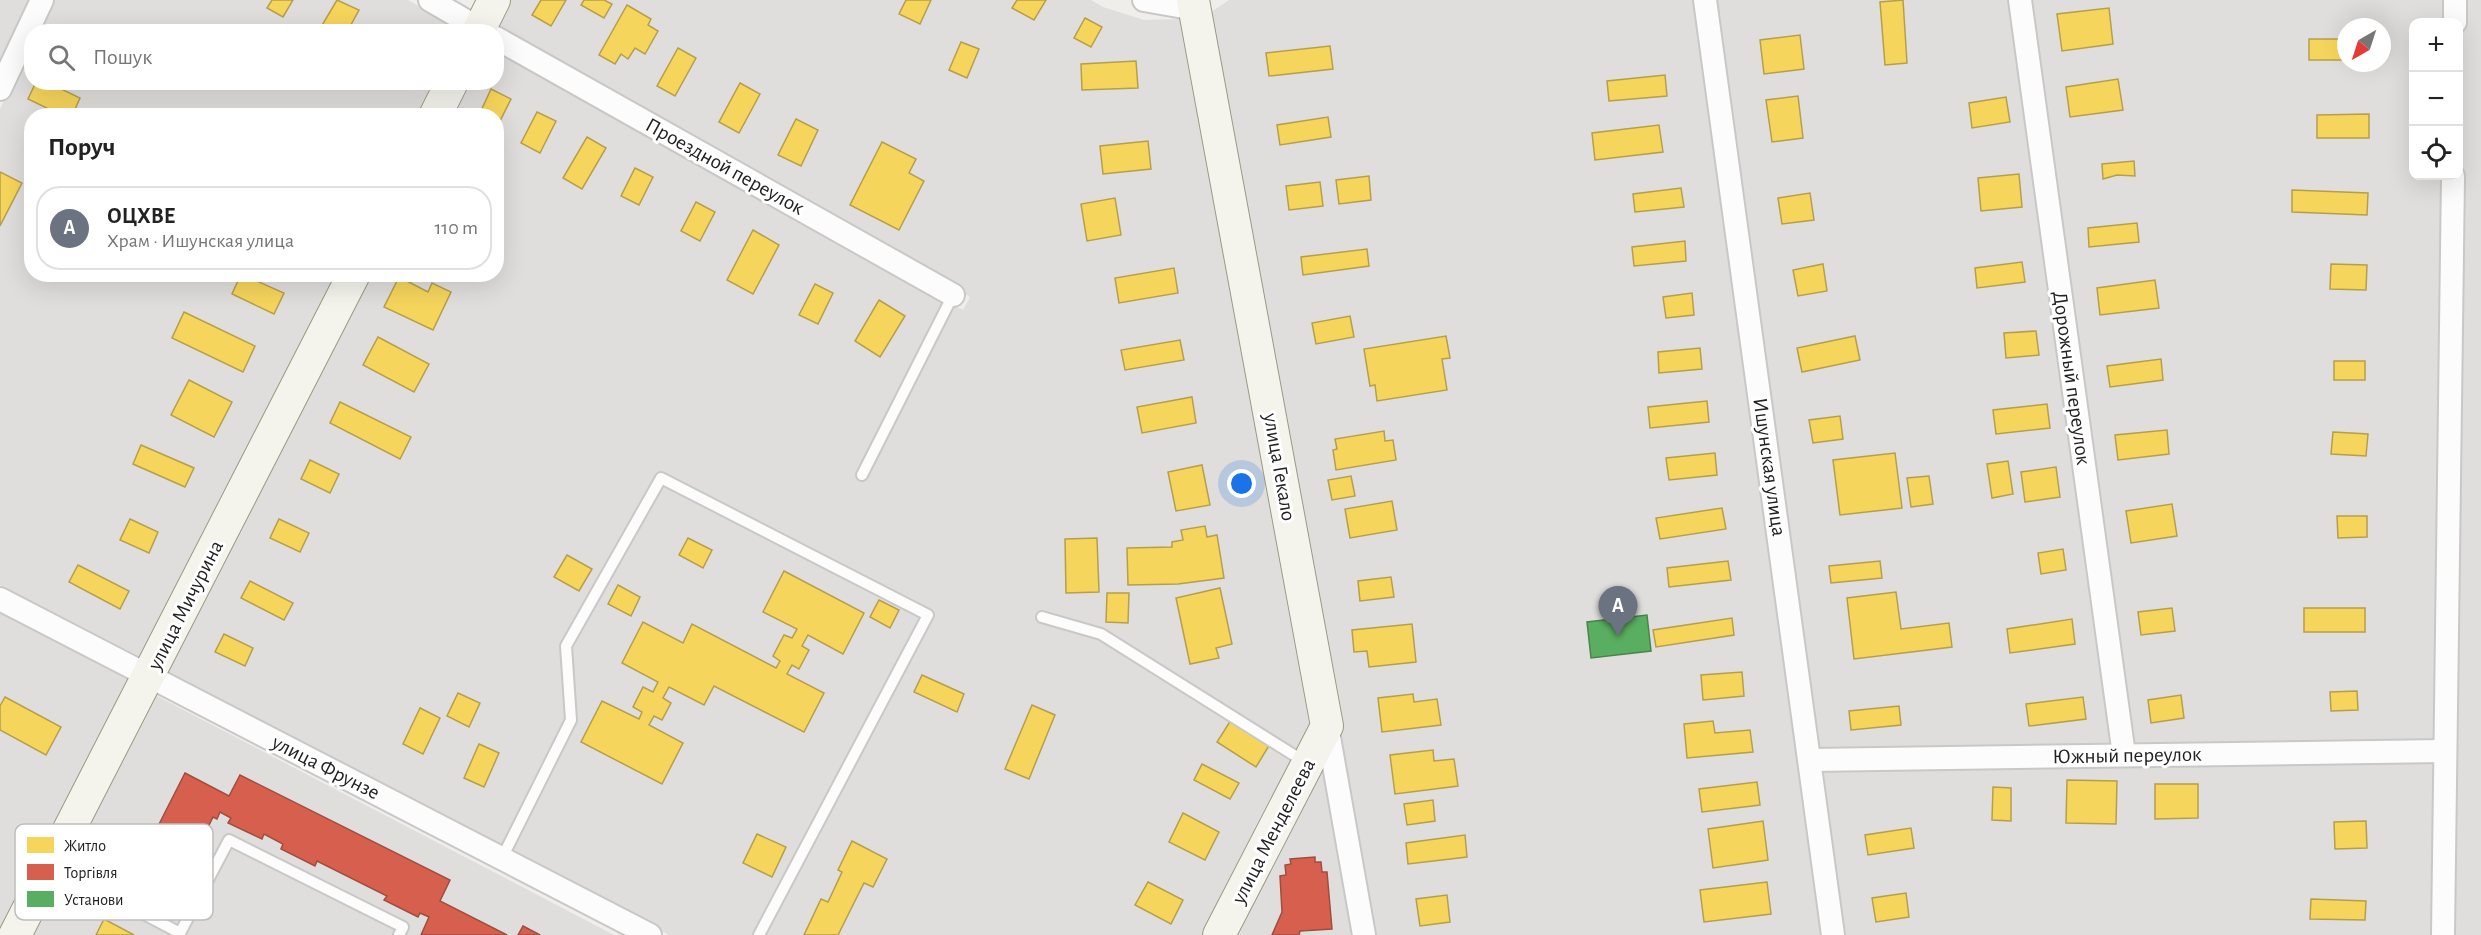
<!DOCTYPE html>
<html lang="uk">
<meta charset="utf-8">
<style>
body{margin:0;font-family:"Alegreya Sans",sans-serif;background:#f2f2f2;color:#222}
.controls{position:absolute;right:18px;top:18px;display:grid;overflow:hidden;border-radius:12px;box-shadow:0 6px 24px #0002}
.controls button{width:54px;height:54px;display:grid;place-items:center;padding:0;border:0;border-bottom:2px solid #e0e0e0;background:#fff;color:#222;font:30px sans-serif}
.compass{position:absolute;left:2337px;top:18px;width:54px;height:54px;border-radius:50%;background:#fff;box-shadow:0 6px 24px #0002;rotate:219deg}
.you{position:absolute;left:1242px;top:484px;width:21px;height:21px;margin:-15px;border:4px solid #fff;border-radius:50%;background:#1a73e8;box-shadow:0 0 0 9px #1a73e833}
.badge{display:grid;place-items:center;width:39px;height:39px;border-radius:50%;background:#0b8043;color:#fff;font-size:20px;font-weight:700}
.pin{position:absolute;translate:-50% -50px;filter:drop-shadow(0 2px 3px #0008)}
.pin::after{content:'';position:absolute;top:32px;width:21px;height:18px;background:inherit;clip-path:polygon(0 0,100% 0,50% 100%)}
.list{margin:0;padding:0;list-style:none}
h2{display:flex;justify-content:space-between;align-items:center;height:78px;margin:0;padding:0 24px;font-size:26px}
h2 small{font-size:20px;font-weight:400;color:#767676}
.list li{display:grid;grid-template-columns:39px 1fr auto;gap:18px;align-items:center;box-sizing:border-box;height:84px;margin:0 12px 12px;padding:0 12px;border:2px solid #e0e0e0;border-radius:24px}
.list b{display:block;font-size:22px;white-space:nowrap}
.list p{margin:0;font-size:20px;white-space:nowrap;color:#767676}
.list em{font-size:20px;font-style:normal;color:#767676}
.icon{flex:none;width:33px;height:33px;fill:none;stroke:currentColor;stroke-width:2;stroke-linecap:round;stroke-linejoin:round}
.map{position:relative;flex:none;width:2481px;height:935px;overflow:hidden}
.search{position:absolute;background:#fff;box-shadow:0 6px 24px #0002;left:24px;top:24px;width:480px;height:66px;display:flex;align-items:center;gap:15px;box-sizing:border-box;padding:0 21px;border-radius:24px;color:#767676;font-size:22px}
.panel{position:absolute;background:#fff;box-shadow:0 6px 24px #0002;left:24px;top:108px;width:480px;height:174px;border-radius:24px}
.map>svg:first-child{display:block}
.residential{fill:#dfdedc;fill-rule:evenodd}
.homes{fill:#f6d55c;stroke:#b69f4b;stroke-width:1.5}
.shops{fill:#d6604d;stroke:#a04d40;stroke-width:1.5}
.public{fill:#5aae61;stroke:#49844e;stroke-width:1.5}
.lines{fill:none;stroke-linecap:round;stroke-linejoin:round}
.service-casing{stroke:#c9c8c7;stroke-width:14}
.minor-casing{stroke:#c9c8c7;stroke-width:26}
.secondary-casing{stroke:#999a82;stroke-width:34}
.service{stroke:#fdfcfc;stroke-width:10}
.minor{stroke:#fdfcfc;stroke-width:22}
.secondary{stroke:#f4f4ed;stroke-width:32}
.labels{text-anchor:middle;stroke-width:6;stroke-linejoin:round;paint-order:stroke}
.street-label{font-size:21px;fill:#222;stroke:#fff}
.key{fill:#fff;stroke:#bdbdbd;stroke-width:1.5}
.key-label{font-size:16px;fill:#222}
</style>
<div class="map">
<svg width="2481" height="935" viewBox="0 0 2481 935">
<rect width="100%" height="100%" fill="#f0eeeb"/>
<!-- residential -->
<g class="residential">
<polygon points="0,0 34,0 0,73"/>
<polygon points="51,0 408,0 463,31 36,32"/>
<polygon points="509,0 1091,0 1103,7 1144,20 1184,19 1316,725 1206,935 669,935 167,672 369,275 496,274 496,116 450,115 467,83 496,82 497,52 963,310 970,297 495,27"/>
<polygon points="1229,0 1695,0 1822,935 1374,935 1201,19"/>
<path d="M1714 0H2481V935H1845ZM2414 22H2458V176H2414ZM2346 27H2382V63H2346Z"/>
<polygon points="31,42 32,82 439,83 422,115 32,116 32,274 341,275 143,658 0,585 0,109"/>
<polygon points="0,613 131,681 0,935"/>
<polygon points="155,695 614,935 31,935"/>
<polygon points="1321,757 1353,935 1229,935"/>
</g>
<!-- homes -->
<g class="homes">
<polygon points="272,0 293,0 283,17 267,8"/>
<polygon points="337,0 359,10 347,32 318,32"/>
<polygon points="541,0 566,0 551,26 532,15"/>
<polygon points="584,0 604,0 612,4 604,18 581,5"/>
<polygon points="906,0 931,0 920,24 899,14"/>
<polygon points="1017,0 1046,0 1034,20 1012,8"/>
<polygon points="1903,0 1907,63 1885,65 1880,2"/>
<polygon points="627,5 651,19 648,25 658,31 645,54 635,48 628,59 621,54 615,64 599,55"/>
<polygon points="2109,8 2113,44 2062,51 2057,14"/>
<polygon points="1085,18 1102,27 1091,47 1074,38"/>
<polygon points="1800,35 1804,69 1764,74 1760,40"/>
<rect x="2309" y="39" width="37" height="21"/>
<polygon points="961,42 979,49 967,78 949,70"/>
<polygon points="1330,46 1333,69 1269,76 1266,53"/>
<polygon points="678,48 696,58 675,96 657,86"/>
<polygon points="1136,61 1138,88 1082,90 1081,64"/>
<polygon points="1665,75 1667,96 1609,101 1607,81"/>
<polygon points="2118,79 2123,110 2070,117 2066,87"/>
<polygon points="36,82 47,82 80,98 72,116 63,116 28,99"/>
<polygon points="740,83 760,94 739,133 719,122"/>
<polygon points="491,89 511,99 498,125 496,116 479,115"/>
<polygon points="1798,96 1803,138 1772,142 1766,100"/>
<polygon points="2006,97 2010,122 1972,128 1969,103"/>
<polygon points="537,112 556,121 540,153 521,143"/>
<polygon points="2369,114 2369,138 2317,138 2317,115"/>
<polygon points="1328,117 1331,137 1280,145 1277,125"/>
<polygon points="796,119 818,130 801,166 778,155"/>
<polygon points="1659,125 1663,152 1595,160 1592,133"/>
<polygon points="587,137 606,148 582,189 563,178"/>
<polygon points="1148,141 1151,169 1103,174 1100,146"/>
<polygon points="882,142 916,159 909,173 924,181 899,230 850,205"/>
<polygon points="2134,161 2135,176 2117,175 2103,179 2102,164"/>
<polygon points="635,168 653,177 639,205 621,196"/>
<polygon points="0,172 22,183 0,226"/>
<polygon points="2019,174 2022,207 1981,211 1978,178"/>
<polygon points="1369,176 1371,200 1339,204 1336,180"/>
<polygon points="1320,182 1323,206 1289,210 1286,186"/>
<polygon points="1681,188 1684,207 1635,212 1633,194"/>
<polygon points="2292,190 2368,193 2367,215 2292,212"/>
<polygon points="1810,193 1814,220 1782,224 1778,198"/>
<polygon points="1115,198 1121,235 1087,241 1081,204"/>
<polygon points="696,202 715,212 700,241 681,231"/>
<polygon points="2137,223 2139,242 2089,247 2088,228"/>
<polygon points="753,230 779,245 753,294 727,280"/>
<polygon points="1685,241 1686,261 1634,266 1632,247"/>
<polygon points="1367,249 1369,266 1303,275 1301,257"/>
<polygon points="2022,262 2025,282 1977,288 1975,268"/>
<polygon points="1823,264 1827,291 1798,296 1793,270"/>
<polygon points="2331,264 2367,265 2366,290 2330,289"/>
<polygon points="1174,268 1178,293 1119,303 1115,278"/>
<polygon points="241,274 284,293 274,314 232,294"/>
<polygon points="399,277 428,292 432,283 451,292 433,330 384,307"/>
<polygon points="2155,280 2159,308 2100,315 2097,288"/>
<polygon points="815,284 833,293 818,324 799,315"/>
<polygon points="1692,293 1694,315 1666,318 1663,297"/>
<polygon points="879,300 905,316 880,357 855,341"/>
<polygon points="184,312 255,346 243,372 172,338"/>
<polygon points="1350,316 1354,337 1316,344 1312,323"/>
<polygon points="2036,331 2039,355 2006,358 2004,333"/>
<polygon points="1446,336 1450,358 1442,359 1447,390 1377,401 1375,385 1370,386 1364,349"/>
<polygon points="1855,336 1860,360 1802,372 1797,348"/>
<polygon points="378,337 429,364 414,392 363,365"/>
<polygon points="1180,340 1184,360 1125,370 1121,350"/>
<polygon points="1700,348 1702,369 1659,373 1658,352"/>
<polygon points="2161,359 2163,380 2110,387 2107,366"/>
<rect x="2334" y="361" width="31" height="19"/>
<polygon points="189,380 232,402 214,437 171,415"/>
<polygon points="1192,397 1196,423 1142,433 1137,407"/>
<polygon points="1707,401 1709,422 1650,428 1648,407"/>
<polygon points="340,402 411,437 400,459 330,423"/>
<polygon points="2047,404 2050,428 1996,434 1993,410"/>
<polygon points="1840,416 1843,439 1813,443 1809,420"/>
<polygon points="2167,430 2169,454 2118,460 2115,435"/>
<polygon points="1384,431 1385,441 1393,440 1396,460 1336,470 1333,450 1337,449 1335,439"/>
<polygon points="2333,432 2368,434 2366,456 2331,454"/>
<polygon points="141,445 194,468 185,487 133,464"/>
<polygon points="1715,453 1717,475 1669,480 1666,458"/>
<polygon points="1895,453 1902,508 1840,515 1833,460"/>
<polygon points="310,460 339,474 330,493 301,479"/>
<polygon points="2008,461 2013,494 1992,498 1987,464"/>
<polygon points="1202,465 1210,505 1176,511 1168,472"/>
<polygon points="2056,467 2060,497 2025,502 2021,472"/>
<polygon points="1351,476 1355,496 1332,500 1328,480"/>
<polygon points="1929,476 1933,504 1911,507 1907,478"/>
<polygon points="1392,501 1397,530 1350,538 1345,509"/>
<polygon points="2172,504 2177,536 2131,543 2126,511"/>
<polygon points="1722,508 1726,529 1660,539 1656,518"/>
<polygon points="2337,516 2367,516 2367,537 2338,538"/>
<polygon points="130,519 158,532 149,553 120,540"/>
<polygon points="279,519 309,533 300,552 270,538"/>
<polygon points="1205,526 1207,537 1217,535 1224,578 1178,584 1128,585 1127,548 1172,547 1172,542 1183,540 1181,530"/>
<polygon points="688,538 712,550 703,568 679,555"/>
<polygon points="1097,538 1099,592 1066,593 1065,539"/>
<polygon points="2063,549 2066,570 2041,574 2038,553"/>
<polygon points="567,555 592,569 579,591 554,577"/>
<polygon points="1728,561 1731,580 1669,587 1667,568"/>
<polygon points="1880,561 1882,578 1831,583 1829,566"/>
<polygon points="78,565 129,591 120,609 69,582"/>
<polygon points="784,571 864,613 843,654 808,635 802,646 809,650 799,669 792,665 787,674 824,693 804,732 714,686 704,705 669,687 663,698 671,703 662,720 654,716 649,725 683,743 662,784 581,742 602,701 639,719 642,712 633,707 643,687 653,692 658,682 622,663 643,622 683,643 692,624 776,668 780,661 773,656 784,635 792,638 797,629 763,612"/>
<polygon points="1391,577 1394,597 1360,601 1358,581"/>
<polygon points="250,581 293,603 284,620 241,598"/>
<polygon points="618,585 640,597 631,616 608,604"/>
<polygon points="1220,588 1232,644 1216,648 1219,658 1190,664 1176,598"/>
<polygon points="1896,592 1901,629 1949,623 1952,647 1854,659 1847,598"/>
<polygon points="1107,593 1129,593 1128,623 1106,622"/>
<polygon points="879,600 899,610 890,628 870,617"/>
<polygon points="2172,608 2175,631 2141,635 2138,612"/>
<rect x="2304" y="608" width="61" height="24"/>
<polygon points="1732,618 1734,635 1656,647 1653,630"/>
<polygon points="2072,619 2075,644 2010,653 2007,629"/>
<polygon points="1412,624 1416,662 1369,667 1367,651 1354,652 1352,630"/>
<polygon points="224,634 253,648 245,666 215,652"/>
<polygon points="1742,672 1744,696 1703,700 1701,675"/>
<polygon points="922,675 964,694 957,712 914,692"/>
<polygon points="2357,691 2358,710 2331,711 2330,692"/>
<polygon points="458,693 480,703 469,727 447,716"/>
<polygon points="1413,694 1414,702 1437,699 1441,725 1382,732 1378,698"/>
<polygon points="2181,695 2184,718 2151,723 2148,700"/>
<polygon points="5,697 61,727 46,755 0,730 0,706"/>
<polygon points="2083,697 2086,719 2029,726 2026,704"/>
<polygon points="1032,705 1055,715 1029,779 1005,769"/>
<polygon points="1899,706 1901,725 1851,730 1849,711"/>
<polygon points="420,708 440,718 423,754 403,744"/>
<polygon points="1231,720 1270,744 1256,767 1217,742"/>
<polygon points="1713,721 1715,733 1750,730 1753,752 1687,758 1684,724"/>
<polygon points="479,744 499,753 484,787 464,778"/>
<polygon points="1433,750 1434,761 1454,759 1458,786 1395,794 1390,755"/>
<polygon points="1202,764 1239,783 1230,799 1194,780"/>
<polygon points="2067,780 2117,781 2116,824 2066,823"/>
<polygon points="1757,782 1760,805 1702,812 1699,789"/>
<polygon points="2155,784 2198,784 2198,818 2155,819"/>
<polygon points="1993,787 2011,788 2011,821 1992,820"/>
<polygon points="1433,800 1435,821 1407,825 1404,804"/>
<polygon points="1183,813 1219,832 1205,860 1169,842"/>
<polygon points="1763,821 1768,860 1713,868 1708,829"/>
<polygon points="2366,821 2367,848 2335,849 2334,822"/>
<polygon points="1911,828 1914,848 1868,855 1865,835"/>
<polygon points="757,834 786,847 772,877 743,863"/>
<polygon points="1465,835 1467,857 1408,864 1406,843"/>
<polygon points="852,841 887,859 873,887 864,883 838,935 804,935 821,899 828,902 842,872 838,870"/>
<polygon points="1148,882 1183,900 1171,924 1135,905"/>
<polygon points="1767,882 1771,914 1704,922 1700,890"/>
<polygon points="1906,893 1909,917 1876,922 1872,898"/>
<polygon points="1447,895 1450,922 1420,926 1416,899"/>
<polygon points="2311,899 2366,901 2365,920 2310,919"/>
<polygon points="104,919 134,935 96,935"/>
</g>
<!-- shops -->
<g class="shops">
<polygon points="185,773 229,796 240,775 450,880 440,901 507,935 421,935 429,917 420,913 418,917 384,900 387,896 317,861 315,866 281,849 283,844 264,834 262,839 228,823 231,818 220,812 217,819 213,817 195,854 176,845 150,899 112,880 139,826 154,834"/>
<polygon points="1315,857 1315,862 1321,862 1322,872 1327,872 1332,929 1300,931 1299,935 1272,935 1282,912 1280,876 1286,875 1285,865 1291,864 1290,859"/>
<polygon points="523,926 540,935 518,935"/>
</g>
<!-- public -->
<polygon class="public" points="1647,615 1651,651 1591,658 1587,622"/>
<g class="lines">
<!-- service casing -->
<g class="service-casing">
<g id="service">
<polyline points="862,475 953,295"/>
<polyline points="1042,617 1101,634 1305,762"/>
<polyline points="502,858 571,720 566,646 661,478 928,615 759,935"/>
<polyline points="54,867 180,933 229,840 403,927 399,935"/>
</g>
</g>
<!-- minor casing -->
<g class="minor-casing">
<g id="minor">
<polyline points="430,0 485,32"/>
<polyline points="1144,0 1195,9"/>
<polyline points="1705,0 1833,935"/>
<polyline points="2020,0 2124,755"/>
<polyline points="2455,22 2455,0"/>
<polyline points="496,38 953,295"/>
<polyline points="0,89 42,0"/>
<polyline points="0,599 650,935"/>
<polyline points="1327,726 1364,935"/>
<polyline points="1811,760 2444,751"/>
<polyline points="2443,935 2453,176"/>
</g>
</g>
<!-- secondary casing -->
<g class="secondary-casing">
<g id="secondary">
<polyline points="1193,0 1327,726 1219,935"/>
<polyline points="478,32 494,0"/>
<polyline points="435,116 452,82"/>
<polyline points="15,935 354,274"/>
</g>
</g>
<!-- service -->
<use href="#service" class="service"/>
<!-- minor -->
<use href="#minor" class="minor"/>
<!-- secondary -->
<use href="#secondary" class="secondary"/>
</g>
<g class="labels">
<!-- street labels -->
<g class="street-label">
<text transform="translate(725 166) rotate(29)" y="7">Проездной переулок</text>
<text transform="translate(2072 378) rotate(82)" y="7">Дорожный переулок</text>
<text transform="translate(1280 467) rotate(80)" y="7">улица Гекало</text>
<text transform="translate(1770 467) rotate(82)" y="7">Ишунская улица</text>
<text transform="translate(185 605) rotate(-63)" y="7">улица Мичурина</text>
<text transform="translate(2127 755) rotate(-1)" y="7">Южный переулок</text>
<text transform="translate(326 767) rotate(27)" y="7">улица Фрунзе</text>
<text transform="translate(1273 831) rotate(-63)" y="7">улица Менделеева</text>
</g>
</g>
<!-- legend -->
<rect x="15" y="824" width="198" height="96" rx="9" class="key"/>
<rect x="27" y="837" width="27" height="16" fill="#f6d55c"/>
<rect x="27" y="864" width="27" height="16" fill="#d6604d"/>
<rect x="27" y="891" width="27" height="16" fill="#5aae61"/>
<g class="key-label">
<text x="64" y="851">Житло</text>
<text x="64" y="878">Торгівля</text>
<text x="64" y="905">Установи</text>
</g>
</svg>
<div class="controls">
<button>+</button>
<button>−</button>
<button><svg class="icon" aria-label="locate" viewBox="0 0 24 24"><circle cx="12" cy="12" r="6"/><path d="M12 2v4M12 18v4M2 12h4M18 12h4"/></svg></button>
</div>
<svg class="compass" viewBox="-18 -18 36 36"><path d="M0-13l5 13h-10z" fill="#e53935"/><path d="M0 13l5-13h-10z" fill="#767676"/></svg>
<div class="you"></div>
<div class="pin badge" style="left:1618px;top:636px;background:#6b7280">A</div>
<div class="search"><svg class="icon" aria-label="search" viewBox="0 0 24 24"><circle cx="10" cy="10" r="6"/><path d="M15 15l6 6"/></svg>Пошук</div>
<section class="panel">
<h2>Поруч<small></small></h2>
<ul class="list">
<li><span class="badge" style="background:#6b7280">A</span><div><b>ОЦХВЕ</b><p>Храм · Ишунская улица</p></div><em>110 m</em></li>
</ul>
</section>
</div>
